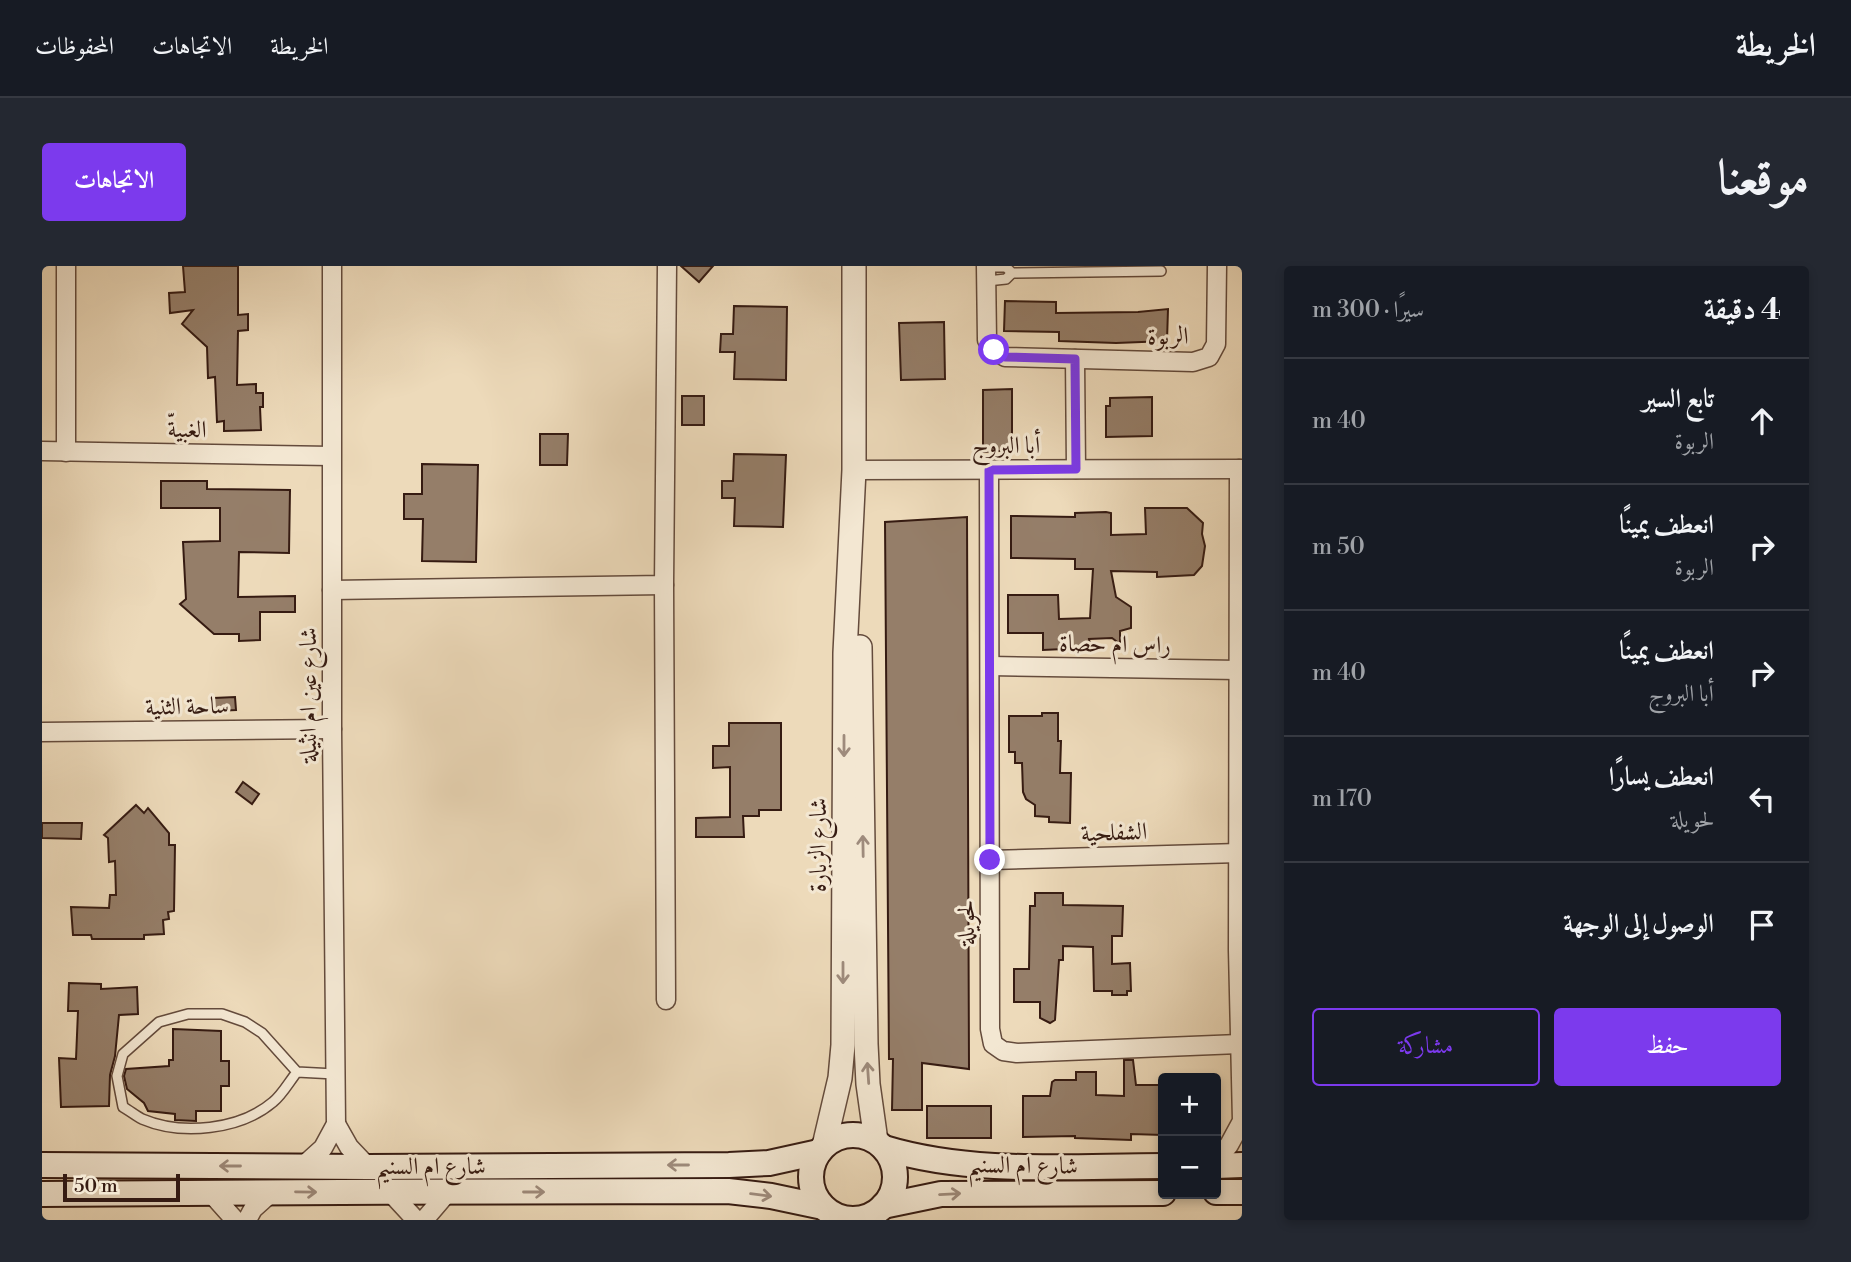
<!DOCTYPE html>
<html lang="ar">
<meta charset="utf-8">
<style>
body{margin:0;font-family:"Libre Bodoni",Amiri,serif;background:#242831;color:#f1f3f6;direction:rtl}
.controls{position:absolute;right:21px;bottom:21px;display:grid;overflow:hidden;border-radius:7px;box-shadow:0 4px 10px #0003}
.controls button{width:63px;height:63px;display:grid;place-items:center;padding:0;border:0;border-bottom:2px solid #363941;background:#171b24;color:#f1f3f6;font:35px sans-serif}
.scale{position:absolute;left:21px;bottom:18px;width:117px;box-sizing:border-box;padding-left:7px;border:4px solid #361b12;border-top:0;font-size:19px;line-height:24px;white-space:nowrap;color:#361b12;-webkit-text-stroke:5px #f3e7d2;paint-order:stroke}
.stop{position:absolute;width:21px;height:21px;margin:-16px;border:5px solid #7c3aed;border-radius:50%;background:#fff}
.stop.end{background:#7c3aed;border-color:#fff;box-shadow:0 2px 7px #0008}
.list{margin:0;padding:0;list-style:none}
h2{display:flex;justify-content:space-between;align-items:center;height:91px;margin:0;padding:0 28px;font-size:30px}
h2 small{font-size:23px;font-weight:400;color:#9ea1a6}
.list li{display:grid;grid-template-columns:46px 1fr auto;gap:21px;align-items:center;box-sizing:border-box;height:126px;padding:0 28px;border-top:2px solid #363941}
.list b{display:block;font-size:26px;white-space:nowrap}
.list p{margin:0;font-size:23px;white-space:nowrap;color:#9ea1a6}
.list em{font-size:23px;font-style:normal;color:#9ea1a6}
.actions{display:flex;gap:14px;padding:21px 28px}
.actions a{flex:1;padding:16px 0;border:2px solid #7c3aed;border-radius:7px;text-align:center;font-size:24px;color:#7c3aed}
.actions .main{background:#7c3aed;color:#fff}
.icon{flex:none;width:38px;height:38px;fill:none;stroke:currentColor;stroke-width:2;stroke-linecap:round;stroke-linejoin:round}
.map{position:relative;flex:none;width:1200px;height:954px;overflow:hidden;direction:ltr;border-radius:7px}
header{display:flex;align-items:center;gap:42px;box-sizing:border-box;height:98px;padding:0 35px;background:#171b24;border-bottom:2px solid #363941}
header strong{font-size:33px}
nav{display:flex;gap:38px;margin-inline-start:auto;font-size:24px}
.intro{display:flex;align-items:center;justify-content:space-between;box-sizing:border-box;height:168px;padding:0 42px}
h1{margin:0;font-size:49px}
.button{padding:18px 32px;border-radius:7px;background:#7c3aed;color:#fff;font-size:24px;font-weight:700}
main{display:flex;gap:42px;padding:0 42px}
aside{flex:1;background:#171b24;border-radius:7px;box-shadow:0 4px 10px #0003}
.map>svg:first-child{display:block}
.building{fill:#957e69;stroke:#361b12;stroke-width:2}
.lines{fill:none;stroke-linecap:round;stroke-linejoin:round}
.service-casing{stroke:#644b3c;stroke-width:12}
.minor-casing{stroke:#644b3c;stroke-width:21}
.tertiary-casing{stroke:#644b3c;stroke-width:26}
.secondary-casing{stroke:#361b12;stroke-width:28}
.service{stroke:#f3e7d2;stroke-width:9}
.minor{stroke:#f3e7d2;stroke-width:18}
.tertiary{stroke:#f3e7d2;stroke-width:23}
.secondary{stroke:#f3e7d2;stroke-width:24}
.oneway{stroke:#9e8b7c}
.route{stroke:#7c3aed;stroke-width:9}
.labels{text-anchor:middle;stroke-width:6;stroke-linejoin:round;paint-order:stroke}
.street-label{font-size:24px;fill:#361b12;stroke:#f3e7d2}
</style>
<header>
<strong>الخريطة</strong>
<nav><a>الخريطة</a><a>الاتجاهات</a><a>المحفوظات</a></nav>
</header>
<div class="intro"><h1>موقعنا</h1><a class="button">الاتجاهات</a></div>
<main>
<aside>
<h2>4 دقيقة<small>سيرًا · 300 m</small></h2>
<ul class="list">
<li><svg class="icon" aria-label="ahead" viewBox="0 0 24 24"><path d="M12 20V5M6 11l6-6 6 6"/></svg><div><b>تابع السير</b><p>الربوة</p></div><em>40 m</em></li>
<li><svg class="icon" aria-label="right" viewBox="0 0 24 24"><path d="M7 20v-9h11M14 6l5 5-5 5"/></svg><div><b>انعطف يمينًا</b><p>الربوة</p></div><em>50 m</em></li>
<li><svg class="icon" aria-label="right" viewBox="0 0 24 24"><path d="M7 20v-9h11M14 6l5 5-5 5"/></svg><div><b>انعطف يمينًا</b><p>أبا البروج</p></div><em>40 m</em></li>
<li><svg class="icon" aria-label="left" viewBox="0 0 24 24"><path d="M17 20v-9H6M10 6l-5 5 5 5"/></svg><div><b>انعطف يسارًا</b><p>لحويلة</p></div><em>170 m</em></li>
<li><svg class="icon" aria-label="arrive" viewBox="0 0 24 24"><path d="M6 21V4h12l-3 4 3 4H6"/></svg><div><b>الوصول إلى الوجهة</b></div></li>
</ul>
<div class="actions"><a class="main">حفظ</a><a>مشاركة</a></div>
</aside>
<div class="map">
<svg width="1200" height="954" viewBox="0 0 1200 954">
<rect width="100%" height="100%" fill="#eddaba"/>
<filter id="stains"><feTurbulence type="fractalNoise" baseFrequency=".00286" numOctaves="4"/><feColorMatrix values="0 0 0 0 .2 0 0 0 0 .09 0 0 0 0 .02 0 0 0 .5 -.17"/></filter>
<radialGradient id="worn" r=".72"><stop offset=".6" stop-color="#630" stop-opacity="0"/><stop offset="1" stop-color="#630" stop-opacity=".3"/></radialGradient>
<!-- building -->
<g class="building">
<polygon points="141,0 196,0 196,49 206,48 206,64 196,65 195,119 214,118 214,127 221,127 221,141 218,141 219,164 182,165 182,155 175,156 173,111 166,112 165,81 140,58 151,44 128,47 127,27 143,26"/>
<polygon points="639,0 671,0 657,16"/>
<polygon points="963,35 1014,36 1014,47 1096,46 1126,43 1125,75 1074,77 1017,75 1017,66 962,65"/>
<polygon points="692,40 745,41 744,114 692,113 693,86 678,86 679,68 691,68"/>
<polygon points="902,56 903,113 859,114 857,57"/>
<polygon points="970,123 970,184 941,186 941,124"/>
<rect x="640" y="130" width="22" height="29"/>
<polygon points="1110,131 1110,170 1064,171 1064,140 1068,140 1068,132"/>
<polygon points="498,168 526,168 525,199 498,199"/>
<polygon points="692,188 744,189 741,261 692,260 693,232 680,232 680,215 691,215"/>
<polygon points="380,198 436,199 434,296 380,295 381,253 362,253 362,228 380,228"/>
<polygon points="119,215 165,215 165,223 248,224 247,287 197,286 196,331 253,330 253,346 218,346 218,374 197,375 197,368 172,368 138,338 144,333 141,276 178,275 178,242 119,242"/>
<polygon points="1103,242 1145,242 1161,257 1160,268 1163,280 1160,300 1152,309 1115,311 1115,306 1069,305 1074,331 1089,341 1089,362 1078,365 1078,378 1070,372 1047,373 1048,379 1044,379 1044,382 1001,384 1001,367 966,367 966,329 1016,329 1017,353 1048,352 1051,303 1033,303 1033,293 969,292 969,250 1033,251 1033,247 1064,246 1069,247 1069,269 1104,268"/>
<polygon points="925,251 927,803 880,797 880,844 850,844 851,793 847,793 843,256"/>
<polygon points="193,431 194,444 172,445 172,432"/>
<polygon points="1000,447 1016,447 1016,475 1019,475 1018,507 1029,507 1028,557 1007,556 1007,551 993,550 993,539 984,533 981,526 980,497 973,497 973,486 967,486 967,450 1000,450"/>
<polygon points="687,457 739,457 739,544 717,544 717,550 701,550 702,571 654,571 654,552 688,551 688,501 671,502 671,480 687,480"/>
<polygon points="201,516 217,528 210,538 194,526"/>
<polygon points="94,539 102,547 106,542 127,567 127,579 133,579 132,645 126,646 127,653 121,654 122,668 102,669 102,673 50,673 49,669 31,669 29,641 67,642 68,629 74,629 73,595 67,596 66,572 62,569"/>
<polygon points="0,557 40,557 39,573 0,572"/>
<polygon points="993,627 1021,627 1021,639 1081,640 1080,670 1070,670 1070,698 1088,697 1089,725 1085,725 1085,729 1070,729 1070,725 1052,725 1051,681 1021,680 1021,694 1017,694 1013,754 1008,757 998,752 998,736 972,736 972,703 987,703 988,640 993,640"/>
<polygon points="27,717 59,718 59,723 95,721 96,748 77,749 73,790 68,809 67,840 19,841 17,792 34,793 36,745 26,745"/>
<polygon points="131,763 179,765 179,795 187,795 187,820 179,820 179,845 154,845 154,855 133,854 133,848 106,845 102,837 85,823 82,810 84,803 127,800 127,794 131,794"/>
<polygon points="1082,794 1091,794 1094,819 1121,819 1121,869 1089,868 1089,874 1033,872 1033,870 981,871 981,830 1008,830 1010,816 1013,814 1034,814 1034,806 1054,806 1054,829 1082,830"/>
<rect x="885" y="840" width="64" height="32"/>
</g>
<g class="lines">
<!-- service casing -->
<g class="service-casing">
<g id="service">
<polyline points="944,1 964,1 970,7 1119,5"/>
<polyline points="945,15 964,13 970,7"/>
<path d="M255 806C247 816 240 829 231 836 198 864 140 870 100 853 94 850 88 845 81 841L75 810 81 788 117 756 146 748H180L203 756 220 767 255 806 293 808"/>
</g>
</g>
<!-- minor casing -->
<g class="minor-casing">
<g id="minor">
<polyline points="24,0 24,186"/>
<polyline points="944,0 945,74 952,84 963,91 1151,96 1167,91 1174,78 1175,0"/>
<polyline points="1033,93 1034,203"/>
<polyline points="0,185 289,190"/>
<polyline points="947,203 948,763 951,778 961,785 975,787 1197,778"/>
<polyline points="812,204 1200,203"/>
<polyline points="622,319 624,734"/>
<polyline points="290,324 622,319 625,0"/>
<polyline points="948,400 1197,404"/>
<polyline points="0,466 290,463"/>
<polyline points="948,594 1197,587"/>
<polyline points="294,858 307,881 326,901"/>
<polyline points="1174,894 1187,879 1200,855 1196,684 1197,203"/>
<polyline points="261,900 281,882 294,858 290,463 290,0"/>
<polyline points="168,926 193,954"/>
<polyline points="349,927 374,954"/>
<polyline points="205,954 211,943 230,926"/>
<polyline points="382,954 406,926"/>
</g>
</g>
<!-- tertiary casing -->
<g class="tertiary-casing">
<g id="tertiary">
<polyline points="818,381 824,778 826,818 834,875"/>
<polyline points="782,880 798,812 801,779 803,387 812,204 812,0"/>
</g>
</g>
<!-- secondary casing -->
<g class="secondary-casing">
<g id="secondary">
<circle cx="811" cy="911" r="42"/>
<path d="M842 882C931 909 1029 900 1121 900"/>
<polyline points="0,899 326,901 687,899 727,897 777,886"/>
<polyline points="1174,900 1200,899"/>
<polyline points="1174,926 1200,926"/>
<path d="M0 928C229 925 457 926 686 925L729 930 781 941"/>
<polyline points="841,940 899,928 1121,927"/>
</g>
</g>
<!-- service -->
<use href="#service" class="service"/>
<!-- minor -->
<use href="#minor" class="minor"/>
<!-- tertiary -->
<use href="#tertiary" class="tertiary"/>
<!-- secondary -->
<use href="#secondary" class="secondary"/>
</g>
<!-- one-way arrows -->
<defs><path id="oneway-shaft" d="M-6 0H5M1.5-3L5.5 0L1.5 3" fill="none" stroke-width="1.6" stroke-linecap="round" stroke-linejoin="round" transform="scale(1.75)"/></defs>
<g class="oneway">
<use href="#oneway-shaft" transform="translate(802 480) rotate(90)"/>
<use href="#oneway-shaft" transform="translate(821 580) rotate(-91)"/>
<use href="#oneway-shaft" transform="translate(801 707) rotate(90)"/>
<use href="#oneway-shaft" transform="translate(826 807) rotate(-94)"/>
<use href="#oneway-shaft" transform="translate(636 899) rotate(180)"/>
<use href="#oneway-shaft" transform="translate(188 900) rotate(-180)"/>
<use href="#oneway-shaft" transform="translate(264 926) rotate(1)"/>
<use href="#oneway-shaft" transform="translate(492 926)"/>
<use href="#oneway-shaft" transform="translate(908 928) rotate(-3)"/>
<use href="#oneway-shaft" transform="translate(719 929) rotate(7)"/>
</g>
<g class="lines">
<!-- route -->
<polyline class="route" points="948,594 947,204 1034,203 1033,93 963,91 952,84"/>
</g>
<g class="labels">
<!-- street labels -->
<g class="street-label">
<text transform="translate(1126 70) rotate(-1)" y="8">الربوة</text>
<text transform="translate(145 163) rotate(1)" y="8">الغبيةّ</text>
<text x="964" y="187">أبا البروج</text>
<text transform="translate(1073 378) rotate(1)" y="8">راس ام حصاة</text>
<text transform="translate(266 429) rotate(-90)" y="8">شارع عين ام انثيلة</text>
<text transform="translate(145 440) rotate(-1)" y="8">ساحة الثنية</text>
<text transform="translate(1072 566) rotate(-2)" y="8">الشفلحية</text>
<text transform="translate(776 579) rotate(-90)" y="8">شارع الزبارة</text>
<text transform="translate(924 657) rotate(-90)" y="8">لحويلة</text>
<text transform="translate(981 899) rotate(1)" y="8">شارع ام السنيم</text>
<text x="389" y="908">شارع ام السنيم</text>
</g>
</g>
<rect width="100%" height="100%" filter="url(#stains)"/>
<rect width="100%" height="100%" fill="url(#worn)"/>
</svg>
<div class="controls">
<button>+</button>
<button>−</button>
</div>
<div class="scale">50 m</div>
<div class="stop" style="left:952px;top:84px"></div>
<div class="stop end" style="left:948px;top:594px"></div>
</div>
</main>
